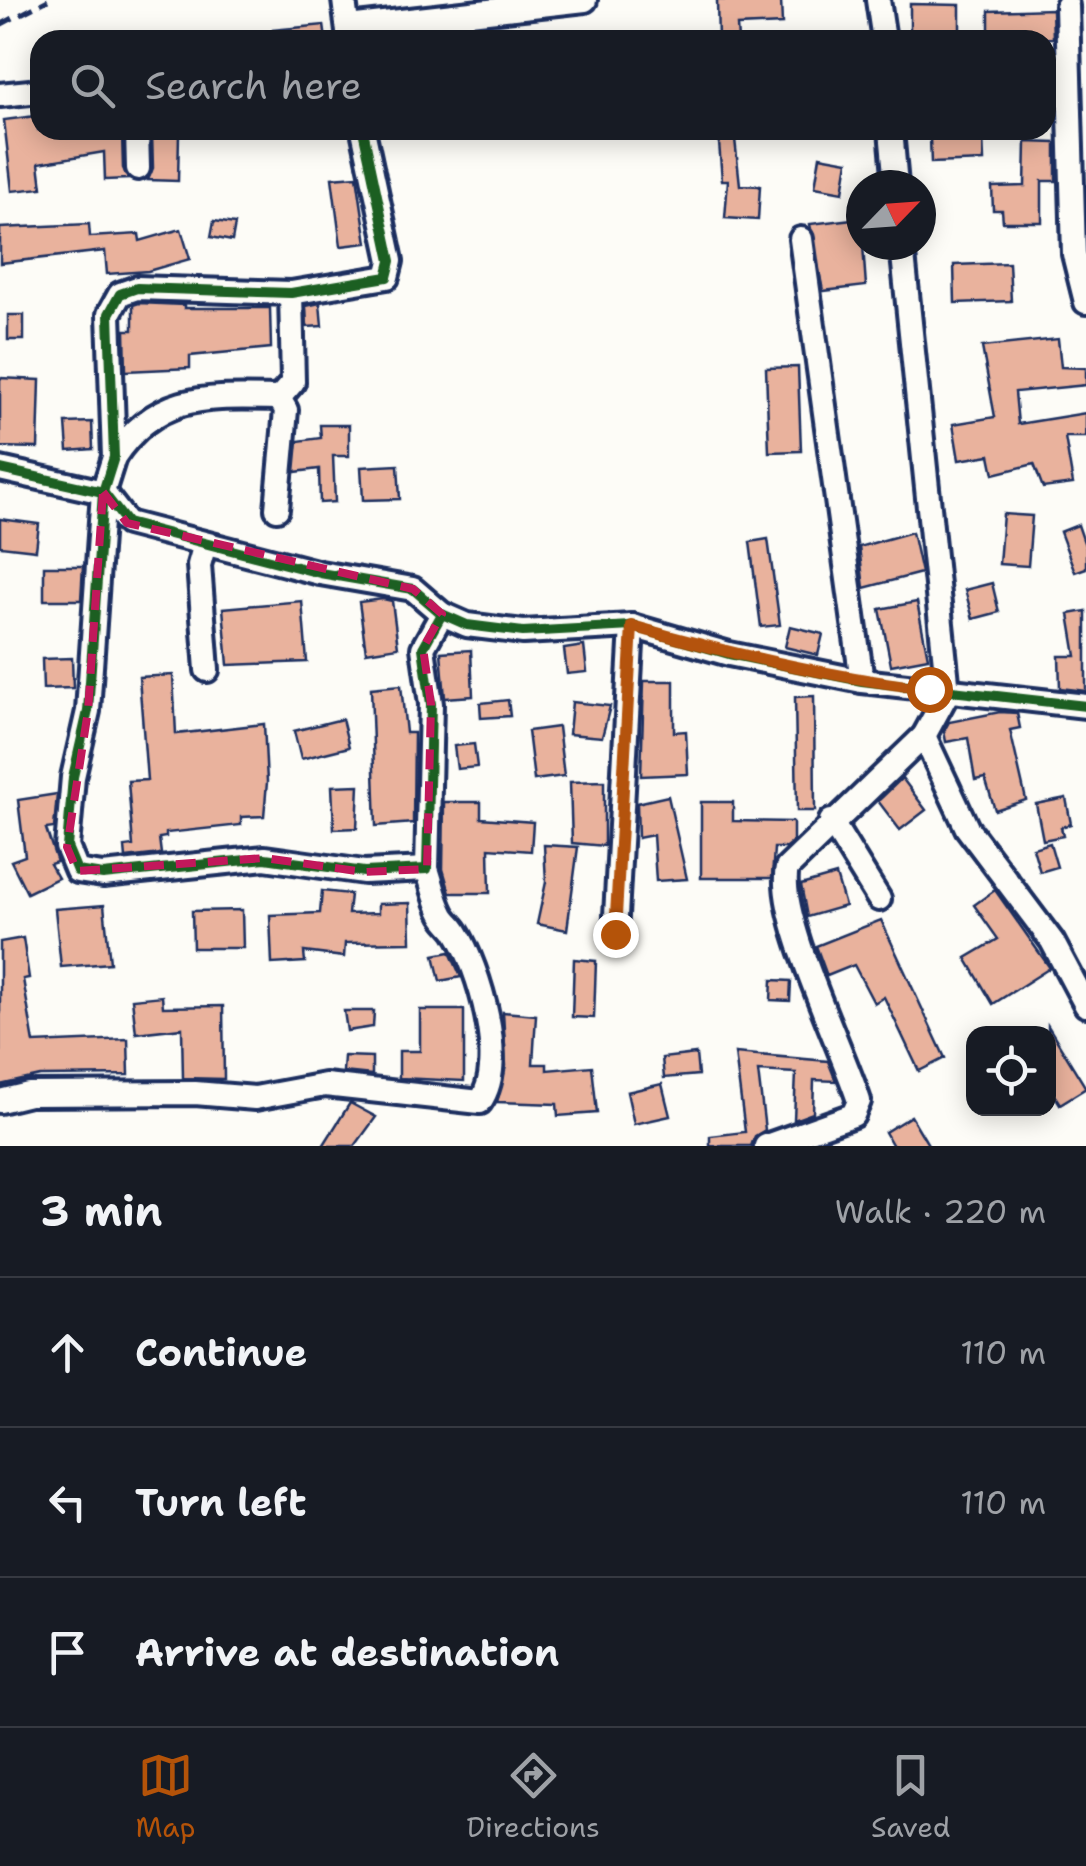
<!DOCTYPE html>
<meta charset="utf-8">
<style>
body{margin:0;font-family:"Shantell Sans",sans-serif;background:#20242c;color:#f1f3f6}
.controls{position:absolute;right:30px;bottom:30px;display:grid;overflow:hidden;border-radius:20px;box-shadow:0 5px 25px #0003}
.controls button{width:90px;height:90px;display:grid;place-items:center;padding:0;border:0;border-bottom:2px solid #363941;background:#171b24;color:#f1f3f6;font:50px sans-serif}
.compass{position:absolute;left:846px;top:170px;width:90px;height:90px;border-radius:50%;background:#171b24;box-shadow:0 5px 25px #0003;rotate:65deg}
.stop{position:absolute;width:30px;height:30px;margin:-22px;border:8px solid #b45309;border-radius:50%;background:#fff}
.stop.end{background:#b45309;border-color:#fff;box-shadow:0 2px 10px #0008}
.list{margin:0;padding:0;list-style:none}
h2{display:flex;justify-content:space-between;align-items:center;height:130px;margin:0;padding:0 40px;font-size:42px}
h2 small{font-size:32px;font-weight:400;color:#9ea1a6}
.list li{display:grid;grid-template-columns:65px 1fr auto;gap:30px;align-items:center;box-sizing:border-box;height:150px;padding:0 40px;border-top:2px solid #363941}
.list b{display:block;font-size:38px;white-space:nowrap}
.list em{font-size:32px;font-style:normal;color:#9ea1a6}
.icon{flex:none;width:55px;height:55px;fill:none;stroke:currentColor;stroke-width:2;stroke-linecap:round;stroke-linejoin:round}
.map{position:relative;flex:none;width:1086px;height:1146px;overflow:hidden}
.search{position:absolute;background:#171b24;box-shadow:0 5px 25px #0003;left:30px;right:30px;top:30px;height:110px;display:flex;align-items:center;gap:25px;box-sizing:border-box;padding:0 35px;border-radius:30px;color:#9ea1a6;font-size:38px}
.sheet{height:580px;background:#171b24}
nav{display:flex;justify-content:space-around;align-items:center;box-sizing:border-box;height:140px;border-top:2px solid #363941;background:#171b24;font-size:28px;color:#9ea1a6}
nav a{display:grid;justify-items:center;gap:5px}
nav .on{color:#b45309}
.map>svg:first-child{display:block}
.building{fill:#e9b29d;stroke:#1b2f5e;stroke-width:2.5}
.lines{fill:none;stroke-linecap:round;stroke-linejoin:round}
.minor-casing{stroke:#1b2f5e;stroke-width:30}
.minor{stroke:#fdfcf7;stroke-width:22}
.rail{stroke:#1b2f5e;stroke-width:5;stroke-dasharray:15 8;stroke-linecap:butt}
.cycleway-casing{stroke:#fdfcf7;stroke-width:16}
.cycleway{stroke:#1b5e20;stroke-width:10}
.route{stroke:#b45309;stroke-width:12}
.marked{fill:none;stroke:#c2185b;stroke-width:8;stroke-dasharray:20 12;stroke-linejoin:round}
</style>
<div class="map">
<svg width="1086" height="1146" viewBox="0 0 1086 1146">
<rect width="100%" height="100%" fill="#fdfcf7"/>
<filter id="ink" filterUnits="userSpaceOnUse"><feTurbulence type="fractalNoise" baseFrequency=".01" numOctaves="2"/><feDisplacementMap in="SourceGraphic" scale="20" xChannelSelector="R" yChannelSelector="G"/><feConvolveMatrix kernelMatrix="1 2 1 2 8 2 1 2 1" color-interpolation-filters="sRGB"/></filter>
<g filter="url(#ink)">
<!-- building -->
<g class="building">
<polygon points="717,0 781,0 782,24 737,26 738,40 718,40"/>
<polygon points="910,4 960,5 960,36 910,36"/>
<polygon points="1052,9 1053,38 989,39 989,11"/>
<polygon points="324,25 326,40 273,40 273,30"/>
<polygon points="36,116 38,130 80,130 80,135 122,134 123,168 128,179 105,180 104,152 39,163 42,188 12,191 4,120"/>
<polygon points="718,130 734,130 740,185 760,186 758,220 725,218 728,180 722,180"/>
<polygon points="152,133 179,133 178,181 148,180 153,168"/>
<polygon points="983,136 984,161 931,163 930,138"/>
<polygon points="1026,142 1056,143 1056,181 1042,181 1042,222 1003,222 1002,210 993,210 992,187 1025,186"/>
<polygon points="820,156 848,161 843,192 815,187"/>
<polygon points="357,176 367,243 341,246 332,178"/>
<polygon points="861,218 866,286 823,291 810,224"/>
<polygon points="214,221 235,224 232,241 211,237"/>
<polygon points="89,224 90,237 139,234 140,241 181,229 190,259 148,271 107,274 105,251 0,263 0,228"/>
<polygon points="1009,263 1011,301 955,303 954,265"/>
<polygon points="139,303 184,305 184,308 270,308 271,348 190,356 190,368 126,371 125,330 133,330 133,305"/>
<polygon points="320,303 322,326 307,327 306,306"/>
<rect x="8" y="315" width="16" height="25"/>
<polygon points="1058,339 1061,367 1086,368 1086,385 1015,392 1018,424 1086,413 1086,437 1065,437 1073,484 1043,488 1034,464 994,474 990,455 959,460 953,424 995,417 982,347"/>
<polygon points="798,367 801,451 769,452 766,368"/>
<polygon points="0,378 40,380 38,448 0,447"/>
<polygon points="92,422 93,449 68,451 66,423"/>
<polygon points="320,425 349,425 349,456 333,456 335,502 320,503 319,469 295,472 298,441 321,438"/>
<polygon points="398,465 400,499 363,500 361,467"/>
<polygon points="1003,514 1032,516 1028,566 999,564"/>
<polygon points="0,519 39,524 36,550 0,546"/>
<polygon points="1078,525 1086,548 1086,568 1075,572 1060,532"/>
<polygon points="912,532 921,573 864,588 859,547"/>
<polygon points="768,539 780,625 761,627 750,542"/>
<polygon points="44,566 83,566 81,600 44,600"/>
<polygon points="992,583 999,612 973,619 965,590"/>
<polygon points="383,599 392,601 398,647 366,652 359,602"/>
<polygon points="302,601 307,662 228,665 223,608"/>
<polygon points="917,602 928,658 891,665 880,609"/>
<polygon points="1086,611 1086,691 1060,688 1059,656 1076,656 1069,614"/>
<polygon points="790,626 823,634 818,655 785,647"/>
<polygon points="584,646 587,672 567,674 564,649"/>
<polygon points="471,650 473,696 445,698 441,652"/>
<polygon points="72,658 73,688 43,689 42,659"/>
<polygon points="173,675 176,734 264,724 267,782 264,816 241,817 241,825 166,833 166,837 159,838 161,854 126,858 125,847 133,846 128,781 147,780 139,677"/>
<polygon points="644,681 674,681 674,732 686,731 688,774 641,776"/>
<polygon points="401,685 406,733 414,733 413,823 376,826 371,688"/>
<polygon points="814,696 815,811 797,811 795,697"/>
<polygon points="508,700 510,716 481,718 480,703"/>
<polygon points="572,702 610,706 602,737 569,734"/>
<polygon points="1000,712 1017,713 1020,728 1010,730 1026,800 995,810 985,778 975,780 968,738 946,742 944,731 949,722"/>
<polygon points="342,719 349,747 301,759 294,731"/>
<polygon points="558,727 564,776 534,780 528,731"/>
<polygon points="474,744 477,767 457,769 454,746"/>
<polygon points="902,778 926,810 900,830 878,801"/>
<polygon points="604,781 604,846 572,843 570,782"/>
<polygon points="359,785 357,828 334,829 332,786"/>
<polygon points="57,794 54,828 46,829 57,862 50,864 58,878 27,893 11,861 25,856 18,800"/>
<polygon points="668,796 687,879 656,881 653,835 638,838 637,803"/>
<polygon points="1066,798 1071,824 1061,827 1063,836 1043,840 1036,804"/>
<polygon points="444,802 481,802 481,818 533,822 531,851 489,848 490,893 450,893 443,869"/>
<polygon points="701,802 733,802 733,821 793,822 793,842 786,848 774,848 772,878 701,878"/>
<polygon points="1050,843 1057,867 1040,872 1033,848"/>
<polygon points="544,845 578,847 567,930 537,924 546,882"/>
<polygon points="836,875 845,906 807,917 801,885"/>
<polygon points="995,890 1050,968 993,1004 966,958 998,939 974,905"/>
<polygon points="322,891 350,894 348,914 378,913 378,904 410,903 411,942 345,943 344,957 304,952 305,962 272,964 270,915 320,913"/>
<polygon points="104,905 110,963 61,967 55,909"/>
<polygon points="242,910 243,948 193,948 192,911"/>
<polygon points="881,920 945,1058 919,1071 884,997 874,1003 854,965 827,976 816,946"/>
<polygon points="23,938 29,978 23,979 34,1043 128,1039 129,1075 40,1076 0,1085 0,942"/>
<polygon points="450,952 461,977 440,981 434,955"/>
<polygon points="574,959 596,961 594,1018 572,1017"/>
<polygon points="772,980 791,981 790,1001 771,1000"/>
<polygon points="162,996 163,1007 223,1006 224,1079 183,1078 182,1028 136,1033 132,999"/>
<polygon points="420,1010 464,1010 464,1081 399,1078 399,1051 420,1051"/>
<polygon points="344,1011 374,1011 373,1027 347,1031"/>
<polygon points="503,1012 536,1015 533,1064 547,1064 547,1070 592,1066 597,1113 558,1116 557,1104 497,1102 506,1066"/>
<polygon points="1048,1026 1086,1088 1060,1104 1048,1085"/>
<polygon points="735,1053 828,1061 836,1081 814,1080 813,1113 794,1120 796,1073 758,1071 765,1130 755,1136 751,1146 710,1146 710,1136 745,1132"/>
<polygon points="696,1054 698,1075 664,1078 662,1058"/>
<polygon points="344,1056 372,1057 372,1075 343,1072"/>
<polygon points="662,1084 670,1116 634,1124 627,1092"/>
<polygon points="350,1103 376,1117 355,1146 323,1146"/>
<polygon points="911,1116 929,1146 893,1146 885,1132"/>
</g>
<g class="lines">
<!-- minor casing -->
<g class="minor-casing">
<g id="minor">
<polyline points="344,0 349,40"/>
<polyline points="878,0 884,40"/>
<polyline points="1067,6 1074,254 1086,302"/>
<polyline points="348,27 585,0"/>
<polyline points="0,95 40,91"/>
<polyline points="137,130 138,168"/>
<polyline points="363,130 391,261 387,277 291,293 137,288 120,294 109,314 114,457 103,492 88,711 73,777 67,847 77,871 103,875 265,858 364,872 427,869 431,704 423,648 442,614"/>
<polyline points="891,130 896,185"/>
<polyline points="801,239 862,681"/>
<path d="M114 457C158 392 207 397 279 398L293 382 291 293"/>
<polyline points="0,469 103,492 127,523 320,573 413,589 442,614 467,625 523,632 632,626 729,654 862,681 1086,706"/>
<polyline points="277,509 286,410 279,398"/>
<polyline points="205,544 199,565 207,670"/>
<polyline points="924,736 967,828 1052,941 1086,1005"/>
<polyline points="831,821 879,899"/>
<polyline points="615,934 632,626"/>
<path d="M0 1101 29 1094 195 1093 255 1098 325 1085 480 1102C508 1064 479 968 456 931 452 925 445 920 442 913 435 900 432 883 427 869"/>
<path d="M766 1146 853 1115 859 1101C842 1047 776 915 787 868L924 736 948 692 902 245"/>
</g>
</g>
<!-- minor -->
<use href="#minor" class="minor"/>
<!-- rail -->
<polyline class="rail" points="0,25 48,0"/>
<!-- cycleway casing -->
<g class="cycleway-casing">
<g id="cycleway">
<polyline points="363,130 391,261 387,277 291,293 137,288 120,294 109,314 114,457 103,492 88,711 73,777 67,847 77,871 103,875 265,858 364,872 427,869 431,704 423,648 442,614"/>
<polyline points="0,469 103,492 127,523 320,573 413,589 442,614 467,625 523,632 632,626 729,654 862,681 1086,706"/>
</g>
</g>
<!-- cycleway -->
<use href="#cycleway" class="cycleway"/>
</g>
</g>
<g class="lines" filter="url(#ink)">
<!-- route -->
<path class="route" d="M615 934 632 626C730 654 828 677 929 689"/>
</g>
<!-- marked area -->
<path class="marked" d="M103 492 127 523 413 589 442 614 423 648 431 704 427 869 364 872 265 858 77 871 67 847 88 711Z"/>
</svg>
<div class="controls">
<button><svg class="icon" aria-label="locate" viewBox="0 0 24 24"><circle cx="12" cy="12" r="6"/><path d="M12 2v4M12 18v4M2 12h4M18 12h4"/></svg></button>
</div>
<svg class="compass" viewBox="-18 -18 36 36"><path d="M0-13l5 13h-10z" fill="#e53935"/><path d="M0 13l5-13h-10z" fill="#9ea1a6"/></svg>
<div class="stop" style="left:929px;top:689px"></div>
<div class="stop end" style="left:615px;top:934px"></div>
<div class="search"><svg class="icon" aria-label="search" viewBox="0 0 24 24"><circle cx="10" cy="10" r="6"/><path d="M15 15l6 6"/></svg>Search here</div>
</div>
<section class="sheet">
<h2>3 min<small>Walk · 220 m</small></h2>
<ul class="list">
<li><svg class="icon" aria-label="ahead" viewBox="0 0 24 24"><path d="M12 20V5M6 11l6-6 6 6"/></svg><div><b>Continue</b></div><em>110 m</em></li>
<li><svg class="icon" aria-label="left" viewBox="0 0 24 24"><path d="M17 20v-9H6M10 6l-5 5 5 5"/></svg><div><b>Turn left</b></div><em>110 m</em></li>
<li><svg class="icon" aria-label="arrive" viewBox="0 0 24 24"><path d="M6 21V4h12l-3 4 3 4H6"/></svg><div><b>Arrive at destination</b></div></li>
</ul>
</section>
<nav>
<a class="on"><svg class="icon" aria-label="map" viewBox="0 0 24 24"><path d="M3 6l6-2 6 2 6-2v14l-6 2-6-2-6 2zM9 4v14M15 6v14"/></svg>Map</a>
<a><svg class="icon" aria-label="directions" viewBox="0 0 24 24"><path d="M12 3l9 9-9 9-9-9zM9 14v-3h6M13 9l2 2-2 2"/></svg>Directions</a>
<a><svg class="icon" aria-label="saved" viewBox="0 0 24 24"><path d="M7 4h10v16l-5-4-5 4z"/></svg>Saved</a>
</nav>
